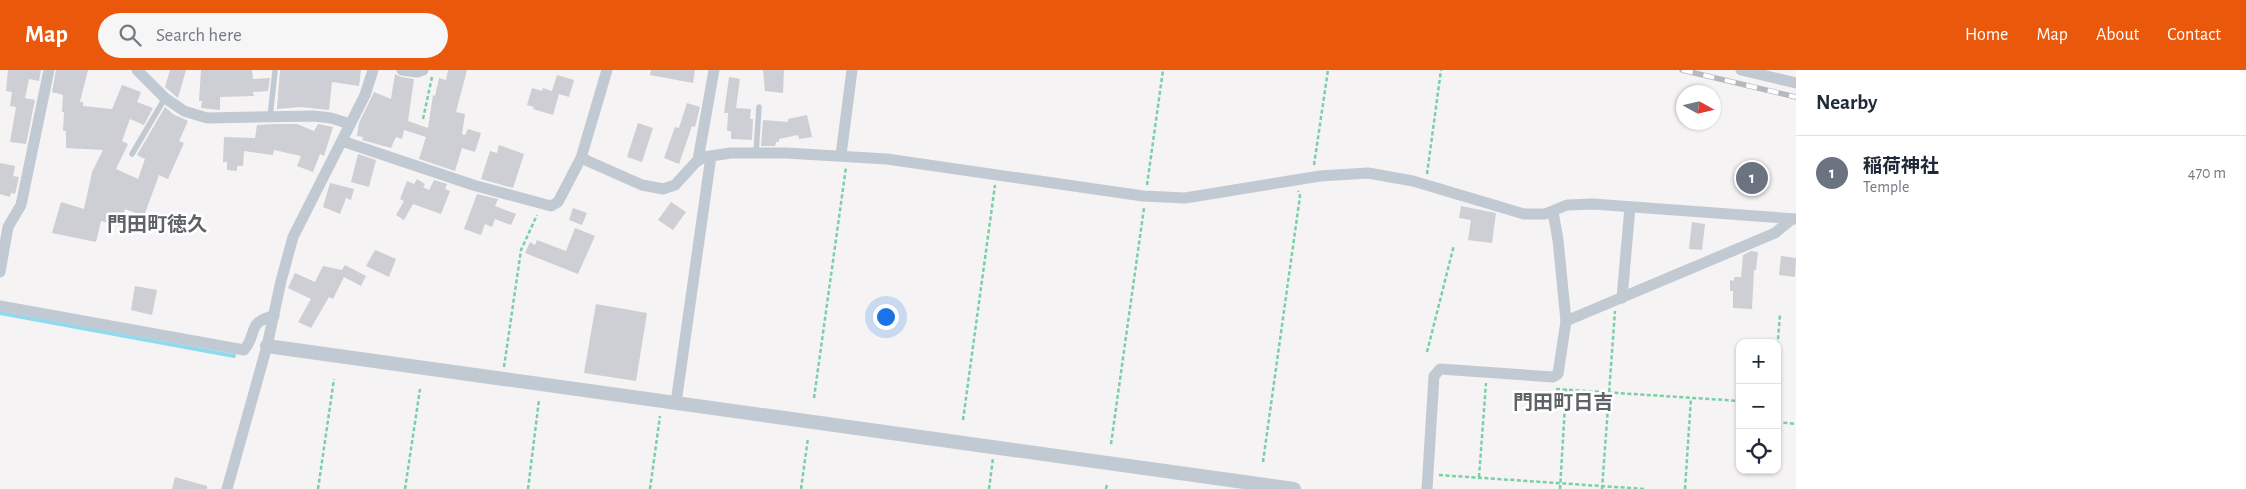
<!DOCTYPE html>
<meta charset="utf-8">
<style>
body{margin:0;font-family:"Alegreya Sans","Noto Sans JP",sans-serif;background:#f6f6f7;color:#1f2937}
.controls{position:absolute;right:15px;bottom:15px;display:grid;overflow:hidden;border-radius:10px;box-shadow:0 1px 4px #0004}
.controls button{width:45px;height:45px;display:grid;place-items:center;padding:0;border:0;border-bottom:1px solid #e0e1e3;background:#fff;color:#1f2937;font:25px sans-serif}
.compass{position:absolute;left:1676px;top:15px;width:45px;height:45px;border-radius:50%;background:#fff;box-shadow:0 1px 4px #0004;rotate:98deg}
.you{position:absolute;left:885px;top:246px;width:18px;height:18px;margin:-12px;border:4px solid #fff;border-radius:50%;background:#1a73e8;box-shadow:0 0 0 8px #1a73e833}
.badge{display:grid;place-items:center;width:32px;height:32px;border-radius:50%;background:#ea580c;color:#fff;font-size:16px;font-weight:700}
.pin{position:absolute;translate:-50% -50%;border:2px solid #fff;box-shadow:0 1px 5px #0006}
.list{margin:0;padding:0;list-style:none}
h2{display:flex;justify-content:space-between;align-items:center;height:65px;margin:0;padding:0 20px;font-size:21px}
h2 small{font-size:16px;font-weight:400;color:#747a83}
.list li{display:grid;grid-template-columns:32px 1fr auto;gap:15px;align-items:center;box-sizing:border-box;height:75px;padding:0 20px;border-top:1px solid #e0e1e3}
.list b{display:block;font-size:19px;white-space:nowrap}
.list p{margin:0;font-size:16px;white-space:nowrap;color:#747a83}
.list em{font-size:16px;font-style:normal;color:#747a83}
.icon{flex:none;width:28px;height:28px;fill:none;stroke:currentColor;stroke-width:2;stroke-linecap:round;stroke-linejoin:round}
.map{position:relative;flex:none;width:1796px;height:419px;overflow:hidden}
header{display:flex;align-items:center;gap:30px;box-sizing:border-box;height:70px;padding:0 25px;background:#ea580c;color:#fff}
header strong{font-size:24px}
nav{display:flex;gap:28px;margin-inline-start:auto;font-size:18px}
.search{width:350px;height:45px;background:#f6f6f7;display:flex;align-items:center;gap:12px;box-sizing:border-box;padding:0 18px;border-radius:28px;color:#747a83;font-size:19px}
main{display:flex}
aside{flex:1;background:#fff}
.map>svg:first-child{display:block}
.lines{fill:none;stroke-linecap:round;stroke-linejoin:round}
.stream{stroke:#90daee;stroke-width:4}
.building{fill:#cdcfd5}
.path{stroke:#7ad0a6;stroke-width:2.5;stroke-dasharray:4 2.5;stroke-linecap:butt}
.service{stroke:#c1cad2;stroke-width:5.5}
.minor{stroke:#c1cad2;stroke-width:11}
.tertiary{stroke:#c1cad2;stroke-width:14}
.rail-casing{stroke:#b5b8bd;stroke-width:5.5}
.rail{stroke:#fff;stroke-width:4;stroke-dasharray:11;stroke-linecap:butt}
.labels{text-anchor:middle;stroke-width:5;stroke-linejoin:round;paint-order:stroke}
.quarter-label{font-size:20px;font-weight:bold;fill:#5f6368;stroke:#fff}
</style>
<header>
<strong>Map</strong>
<div class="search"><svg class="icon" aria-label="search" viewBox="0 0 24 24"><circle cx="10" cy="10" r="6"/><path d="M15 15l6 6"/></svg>Search here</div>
<nav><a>Home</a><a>Map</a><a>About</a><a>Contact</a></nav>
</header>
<main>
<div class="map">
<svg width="1796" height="419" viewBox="0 0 1796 419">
<rect width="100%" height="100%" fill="#f5f3f3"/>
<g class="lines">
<!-- stream -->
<polyline class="stream" points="0,243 234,286"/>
</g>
<!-- building -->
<g class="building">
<polygon points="8,0 41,0 39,11 29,9 25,28 35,30 26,74 10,72 16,37 10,36 12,22 6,21"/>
<polygon points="56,0 88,0 80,32 83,32 83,36 112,39 122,15 141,22 137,32 153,38 144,55 130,49 122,71 128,74 116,99 138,109 145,89 137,85 165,37 173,44 188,51 179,71 184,73 168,109 159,105 144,146 125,139 120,156 101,151 96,172 52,163 61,132 84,139 92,102 103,80 66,78 66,61 63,61 64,42 62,42 63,25 52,22"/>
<polygon points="170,0 186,0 178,28 165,17"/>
<polygon points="201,0 252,0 253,9 270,8 268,21 253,22 254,26 220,27 220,40 201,38 202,31 199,31"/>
<polygon points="280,0 361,0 359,16 332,12 329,40 301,37 277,39"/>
<polygon points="448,0 467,0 456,42 465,44 462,64 465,65 468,59 481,63 475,82 462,78 455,101 419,89 426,67 404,60 402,69 396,67 391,78 362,70 363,67 357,66 359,53 374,22 391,29 395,4 401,7 414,9 408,51 428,58 433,25 435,26 439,8 446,10"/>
<polygon points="651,0 695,0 693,13 650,5"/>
<polygon points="763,0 784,0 783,23 765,21"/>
<polygon points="557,5 574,10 569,27 559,24 553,45 533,39 534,37 527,35 532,18 542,21 543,18 552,21"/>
<polygon points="729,7 740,9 736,38 751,39 750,49 753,49 752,70 731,69 731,61 727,61 728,43 724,43"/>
<polygon points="687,33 700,37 695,57 692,56 679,94 664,88 675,57 679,58"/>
<polygon points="807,45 812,67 799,69 798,65 779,69 779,72 776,72 775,76 761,76 763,50 788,52 788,49"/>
<polygon points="638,53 653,58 642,92 627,87"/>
<polygon points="275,54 297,54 314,61 318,54 333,57 324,86 320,84 313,102 297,96 301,86 274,80 273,85 244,81 243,96 237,96 237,101 227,100 227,92 223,92 224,67 255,68 257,55"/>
<polygon points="499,75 524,84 513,118 481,109 490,81 497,83"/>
<polygon points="358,84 376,90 369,117 351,112"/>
<polygon points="0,93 15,96 13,106 19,107 15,124 11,123 10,127 0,124"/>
<polygon points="417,109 425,114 423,117 429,120 434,110 447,114 445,119 450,121 441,144 413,134 404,150 396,145 404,131 400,129 407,111 414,114"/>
<polygon points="330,113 354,119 351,130 346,128 340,144 323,137"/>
<polygon points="477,124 498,129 495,136 516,144 511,155 495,149 492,157 485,154 481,165 464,159"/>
<polygon points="671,132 686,142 673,160 658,150"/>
<polygon points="1461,136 1496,143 1492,173 1468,170 1471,150 1459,148"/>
<polygon points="573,138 587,143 582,155 569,150"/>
<polygon points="1692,152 1705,154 1702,180 1689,179"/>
<polygon points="575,158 595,166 578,204 525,183 530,172 535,175 537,170 566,181"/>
<polygon points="375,180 396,189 389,207 366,196"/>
<polygon points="1751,181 1758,182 1756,200 1754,200 1752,239 1733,238 1733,221 1730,221 1730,210 1734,211 1734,207 1741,207 1743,185"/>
<polygon points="1781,186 1796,188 1795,207 1779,205"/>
<polygon points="345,195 366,206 361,216 344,207 333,229 329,227 311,258 298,252 311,229 288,218 295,203 315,212 323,196 342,200"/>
<polygon points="135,216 157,220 152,245 131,240"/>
<polygon points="596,234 647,243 636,311 584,303"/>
<polygon points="175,407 207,416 207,419 172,419"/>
</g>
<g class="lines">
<!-- path -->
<g class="path">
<polyline points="423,49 432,7"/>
<polyline points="1314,95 1328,0"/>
<polyline points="1427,104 1441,0"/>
<polyline points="1147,115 1163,0"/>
<polyline points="1427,282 1454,175"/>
<polyline points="1777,282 1780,244"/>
<polyline points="504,297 521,180 537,145"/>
<polyline points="1556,319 1740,331"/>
<polyline points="814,328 846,97"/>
<polyline points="963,350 995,115"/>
<polyline points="1777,352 1796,354"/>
<polyline points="1111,374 1144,138"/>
<polyline points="1263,392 1300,126 1298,121"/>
<polyline points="1439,405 1645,419"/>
<polyline points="1479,407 1486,313"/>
<polyline points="318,419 334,309"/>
<polyline points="405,419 420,319"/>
<polyline points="528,419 539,330"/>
<polyline points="650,419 660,346"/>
<polyline points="801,419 808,368"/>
<polyline points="989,419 993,388"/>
<polyline points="1106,419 1107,414"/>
<polyline points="1560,419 1566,319"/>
<polyline points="1602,419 1615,241"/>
<polyline points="1685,419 1691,328"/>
</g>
<!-- service -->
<g class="service">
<polyline points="270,47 275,1"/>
<polyline points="756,83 759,37"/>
<polyline points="132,84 165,28"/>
</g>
<!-- minor -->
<g class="minor">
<polyline points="137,0 165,28 184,41 207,48 314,46 331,48 350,54"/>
<polyline points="402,0 417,2 423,0"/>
<polyline points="1741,0 1796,13"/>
<polyline points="342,71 473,115 551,136 558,132 581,88 642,115 663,119 675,115 696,92 704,87 731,83 786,83 887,89 1143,126 1185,128 1320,106 1368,103 1413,111 1524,144 1545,144 1567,135 1593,134 1796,149"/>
<polyline points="841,85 852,0"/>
<polyline points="581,88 607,0"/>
<polyline points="698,90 714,0"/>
<polyline points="0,202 8,157 21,135 49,0"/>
<polyline points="1622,228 1630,137"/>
<path d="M0 236 244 280C258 264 246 252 274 246"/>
<polyline points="1566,251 1775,163 1792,149"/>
<polyline points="676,333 711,86"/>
<polyline points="227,419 267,276 281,211 293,167 365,25 373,0"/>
<polyline points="1427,419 1434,306 1440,299 1553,307 1558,304 1566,251 1558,170 1553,142"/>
</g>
<!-- tertiary -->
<polyline class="tertiary" points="267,276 1294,419"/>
<!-- rail casing -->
<g class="rail-casing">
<polyline id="rail" points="1682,0 1796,27"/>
</g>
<!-- rail -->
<use href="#rail" class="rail"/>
</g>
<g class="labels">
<!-- quarter labels -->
<g class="quarter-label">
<text x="157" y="161">門田町徳久</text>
<text x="1563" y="339">門田町日吉</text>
</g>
</g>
</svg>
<div class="controls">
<button>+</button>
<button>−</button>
<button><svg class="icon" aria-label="locate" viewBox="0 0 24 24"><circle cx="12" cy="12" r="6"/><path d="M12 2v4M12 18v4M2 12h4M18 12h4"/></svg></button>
</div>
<svg class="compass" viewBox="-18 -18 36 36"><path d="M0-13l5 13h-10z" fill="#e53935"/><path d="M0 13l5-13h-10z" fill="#747a83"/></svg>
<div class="you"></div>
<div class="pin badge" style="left:1752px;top:108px;background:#6b7280">1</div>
</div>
<aside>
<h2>Nearby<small></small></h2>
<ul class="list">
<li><span class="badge" style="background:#6b7280">1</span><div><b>稲荷神社</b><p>Temple</p></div><em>470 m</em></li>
</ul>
</aside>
</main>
